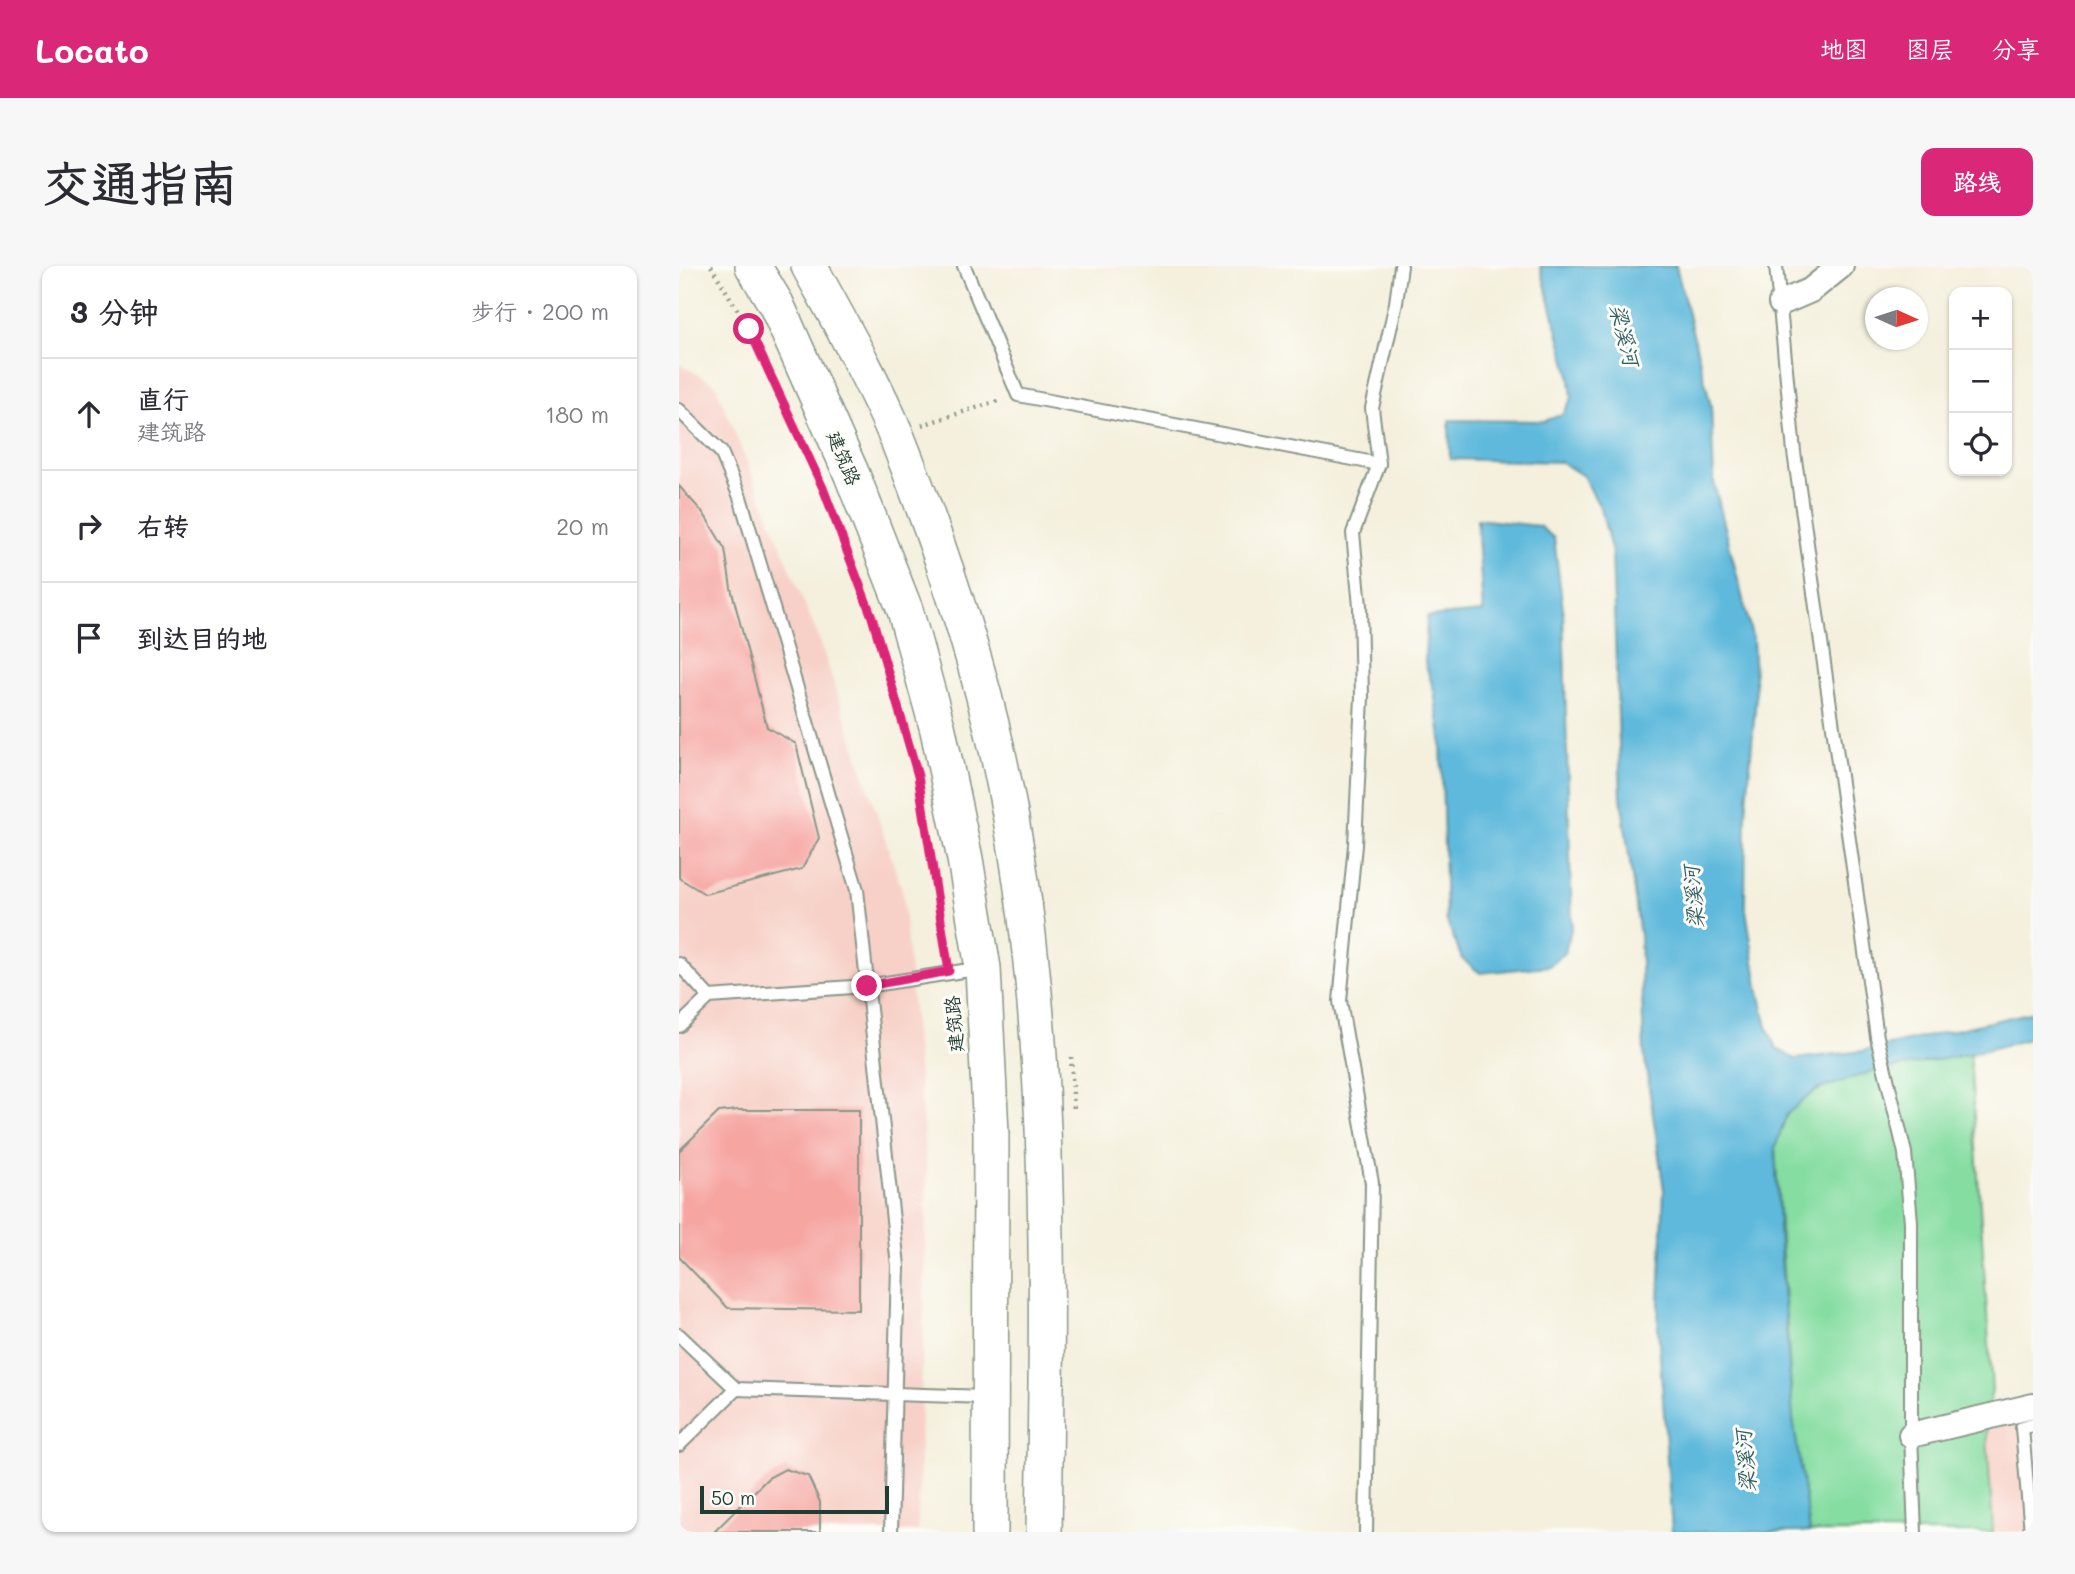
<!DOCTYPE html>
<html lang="zh">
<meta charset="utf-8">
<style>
body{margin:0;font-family:Mali,"LXGW WenKai TC",sans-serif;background:#f7f7f7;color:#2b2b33}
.controls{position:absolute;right:21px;top:21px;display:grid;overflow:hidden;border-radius:14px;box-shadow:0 2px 5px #0004}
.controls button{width:63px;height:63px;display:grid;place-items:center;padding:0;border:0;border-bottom:2px solid #e1e1e2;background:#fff;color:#2b2b33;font:35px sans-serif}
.compass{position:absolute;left:1186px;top:21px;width:63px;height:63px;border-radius:50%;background:#fff;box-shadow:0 2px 5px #0004;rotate:93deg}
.scale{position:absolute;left:21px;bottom:18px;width:189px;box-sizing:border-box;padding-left:7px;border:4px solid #1f3d34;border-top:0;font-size:19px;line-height:24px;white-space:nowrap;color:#1f3d34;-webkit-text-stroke:5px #fdfcf7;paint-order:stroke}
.stop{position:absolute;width:21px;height:21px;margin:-16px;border:5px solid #db2777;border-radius:50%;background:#fff}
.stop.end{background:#db2777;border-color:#fff;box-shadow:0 2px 7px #0008}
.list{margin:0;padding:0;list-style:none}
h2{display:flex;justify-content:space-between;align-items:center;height:91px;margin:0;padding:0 28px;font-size:30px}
h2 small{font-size:23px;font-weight:400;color:#7c7c81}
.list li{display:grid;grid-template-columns:46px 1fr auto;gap:21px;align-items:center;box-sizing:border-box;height:112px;padding:0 28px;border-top:2px solid #e1e1e2}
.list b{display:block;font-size:26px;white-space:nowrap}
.list p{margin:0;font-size:23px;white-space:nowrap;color:#7c7c81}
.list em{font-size:23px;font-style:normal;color:#7c7c81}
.icon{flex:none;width:38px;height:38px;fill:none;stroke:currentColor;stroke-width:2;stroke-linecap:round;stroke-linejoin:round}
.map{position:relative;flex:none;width:1354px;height:1266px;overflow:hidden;border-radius:14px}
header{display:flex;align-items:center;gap:42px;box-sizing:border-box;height:98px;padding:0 35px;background:#db2777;color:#fff}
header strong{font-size:33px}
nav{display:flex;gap:38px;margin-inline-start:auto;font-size:24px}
.intro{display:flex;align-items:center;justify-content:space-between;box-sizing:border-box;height:168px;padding:0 42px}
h1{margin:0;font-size:49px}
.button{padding:18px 32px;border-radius:14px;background:#db2777;color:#fff;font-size:24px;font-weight:700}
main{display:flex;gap:42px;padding:0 42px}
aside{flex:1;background:#fff;border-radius:14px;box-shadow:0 2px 5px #0004}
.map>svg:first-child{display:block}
.built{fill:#f7d1c8}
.green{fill:#85dda1;stroke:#528d6a;stroke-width:2}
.water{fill:#5fb9dc;stroke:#3f7b88;stroke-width:2}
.building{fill:#f6a5a1}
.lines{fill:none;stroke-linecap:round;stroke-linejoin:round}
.lane-casing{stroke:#8a9688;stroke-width:16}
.street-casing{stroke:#8a9688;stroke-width:28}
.secondary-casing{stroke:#8a9688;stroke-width:38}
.path{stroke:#8a9688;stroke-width:4.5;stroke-dasharray:2 5;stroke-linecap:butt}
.lane{stroke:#fff;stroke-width:12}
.street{stroke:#fff;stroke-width:24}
.secondary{stroke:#fff;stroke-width:35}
.route{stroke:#db2777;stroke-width:9}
.labels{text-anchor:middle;stroke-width:6;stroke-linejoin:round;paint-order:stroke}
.street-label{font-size:19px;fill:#1f3d34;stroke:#fdfcf7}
.water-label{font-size:21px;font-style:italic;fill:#326266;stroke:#fdfcf7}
</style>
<header>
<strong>Locato</strong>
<nav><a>地图</a><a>图层</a><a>分享</a></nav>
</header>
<div class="intro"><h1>交通指南</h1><a class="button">路线</a></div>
<main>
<aside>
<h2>3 分钟<small>步行 · 200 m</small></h2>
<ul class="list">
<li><svg class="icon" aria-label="ahead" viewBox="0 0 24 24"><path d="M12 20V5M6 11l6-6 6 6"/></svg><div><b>直行</b><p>建筑路</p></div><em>180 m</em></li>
<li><svg class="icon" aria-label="right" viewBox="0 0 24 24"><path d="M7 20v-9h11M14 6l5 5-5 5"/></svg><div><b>右转</b></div><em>20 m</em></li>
<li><svg class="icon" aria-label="arrive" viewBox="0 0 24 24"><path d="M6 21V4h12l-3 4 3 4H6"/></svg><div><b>到达目的地</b></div></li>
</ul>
</aside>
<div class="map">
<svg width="1354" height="1266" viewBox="0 0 1354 1266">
<rect width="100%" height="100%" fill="#fdfcf7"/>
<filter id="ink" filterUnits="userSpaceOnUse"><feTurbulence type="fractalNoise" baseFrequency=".0143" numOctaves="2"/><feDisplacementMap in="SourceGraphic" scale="14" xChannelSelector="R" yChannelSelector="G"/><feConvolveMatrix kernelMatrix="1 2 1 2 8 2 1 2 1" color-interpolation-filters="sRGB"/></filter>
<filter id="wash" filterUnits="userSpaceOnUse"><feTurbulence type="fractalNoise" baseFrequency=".00686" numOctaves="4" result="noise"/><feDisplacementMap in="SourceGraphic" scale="28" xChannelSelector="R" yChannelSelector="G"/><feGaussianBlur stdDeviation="1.57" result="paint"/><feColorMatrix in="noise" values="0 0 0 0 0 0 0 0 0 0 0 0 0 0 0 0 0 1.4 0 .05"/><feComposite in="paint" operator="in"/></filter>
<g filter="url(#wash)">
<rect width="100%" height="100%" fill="#f4f0dd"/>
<!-- built -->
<g class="built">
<polygon points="0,98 36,118 141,375 224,627 248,907 239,1266 0,1266"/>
<polygon points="1354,1143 1354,1266 1314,1266 1307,1153"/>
</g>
<!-- green -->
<path class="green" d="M1291 788 1313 1124 1307 1153 1314 1266H1131L1114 1153 1096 882C1100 872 1102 855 1109 847 1146 804 1238 798 1291 788Z"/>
<!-- water -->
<g class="water">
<polygon points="861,0 997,0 1032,140 1035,217 1074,374 1077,431 1067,548 1066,637 1079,721 1088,761 1097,782 1116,793 1184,785 1354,746 1354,772 1291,788 1192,806 1137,824 1108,848 1096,882 1101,980 1114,1153 1131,1266 993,1266 979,1060 985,924 965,787 961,670 942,531 933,287 922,243 904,210 882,196 771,193 770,154 866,155 884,148 893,132 890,106"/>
<polygon points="798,253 860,260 875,272 884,343 893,660 886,686 870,700 801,707 783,693 767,653 762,472 755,425 746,396 748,351 804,346"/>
</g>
<g id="blocks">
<!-- building -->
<g class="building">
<polygon points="0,220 25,248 46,283 52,322 88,461 117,478 140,572 123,603 26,628 0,612"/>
<polygon points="59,844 180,844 180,1044 49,1042 0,991 0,885 40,846"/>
<polygon points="106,1203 129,1210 141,1236 141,1266 35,1266 89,1212"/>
</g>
</g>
</g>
<g filter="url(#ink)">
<use href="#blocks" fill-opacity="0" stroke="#8a9688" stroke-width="2"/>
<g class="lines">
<!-- lane casing -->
<g class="lane-casing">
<g id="lane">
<polyline points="285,0 339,129 700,198"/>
<polyline points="1097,0 1115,186 1198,771 1226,887 1232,956 1232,1169 1236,1266"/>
<polyline points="0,144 42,186 61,231 178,624 219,1000 212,1266"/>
<polyline points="0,698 30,731"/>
<polyline points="0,760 30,731 188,720 303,702"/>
<polyline points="0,1069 57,1123 308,1131"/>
<polyline points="0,1179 57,1123"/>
<polyline points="687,1266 693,917 661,735 676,579 683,431 681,340 674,267 700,198 693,142 717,37 722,0"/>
<polyline points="1352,1266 1343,1162 1354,1159"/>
</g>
</g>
<!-- street casing -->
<g class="street-casing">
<g id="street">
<polyline points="1102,37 1132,24 1162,0"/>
<polyline points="1232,1169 1354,1140"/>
</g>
</g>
<!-- secondary casing -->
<g class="secondary-casing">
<g id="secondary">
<polyline points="74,0 97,38 173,209 226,344 259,464 286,593 304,702 312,867 311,1266"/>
<path d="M130 0C159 53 194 114 217 169 258 272 295 380 319 488 375 740 369 1009 365 1266"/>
</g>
</g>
<!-- path -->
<g class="path">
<polyline points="32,0 70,63 130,193"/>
<polyline points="243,159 322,134"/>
<polyline points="163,272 193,351 219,443"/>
<polyline points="250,581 268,690"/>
<polyline points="392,791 395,845"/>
</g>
<!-- lane -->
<use href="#lane" class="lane"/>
<!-- street -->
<use href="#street" class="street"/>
<!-- secondary -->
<use href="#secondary" class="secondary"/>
</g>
</g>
<g class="lines" filter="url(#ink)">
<!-- route -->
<polyline class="route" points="70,63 144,222 193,351 239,510 270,705 188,720"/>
</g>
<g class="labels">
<!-- street labels -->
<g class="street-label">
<text transform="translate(165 192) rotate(67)" y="7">建筑路</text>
<text transform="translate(275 758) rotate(-95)" y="7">建筑路</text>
</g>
<!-- water labels -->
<g class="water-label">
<text transform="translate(945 69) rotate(76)" y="7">梁溪河</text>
<text transform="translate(1015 631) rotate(-95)" y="7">梁溪河</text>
<text transform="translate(1067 1195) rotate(-95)" y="7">梁溪河</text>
</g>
</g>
</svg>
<div class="controls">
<button>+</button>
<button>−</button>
<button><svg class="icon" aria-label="locate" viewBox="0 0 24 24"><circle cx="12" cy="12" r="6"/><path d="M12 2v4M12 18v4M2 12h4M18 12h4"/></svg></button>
</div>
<svg class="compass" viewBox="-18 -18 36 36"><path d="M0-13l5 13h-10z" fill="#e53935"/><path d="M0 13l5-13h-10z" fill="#7c7c81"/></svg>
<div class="scale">50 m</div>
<div class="stop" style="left:70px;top:63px"></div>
<div class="stop end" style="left:188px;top:720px"></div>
</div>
</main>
